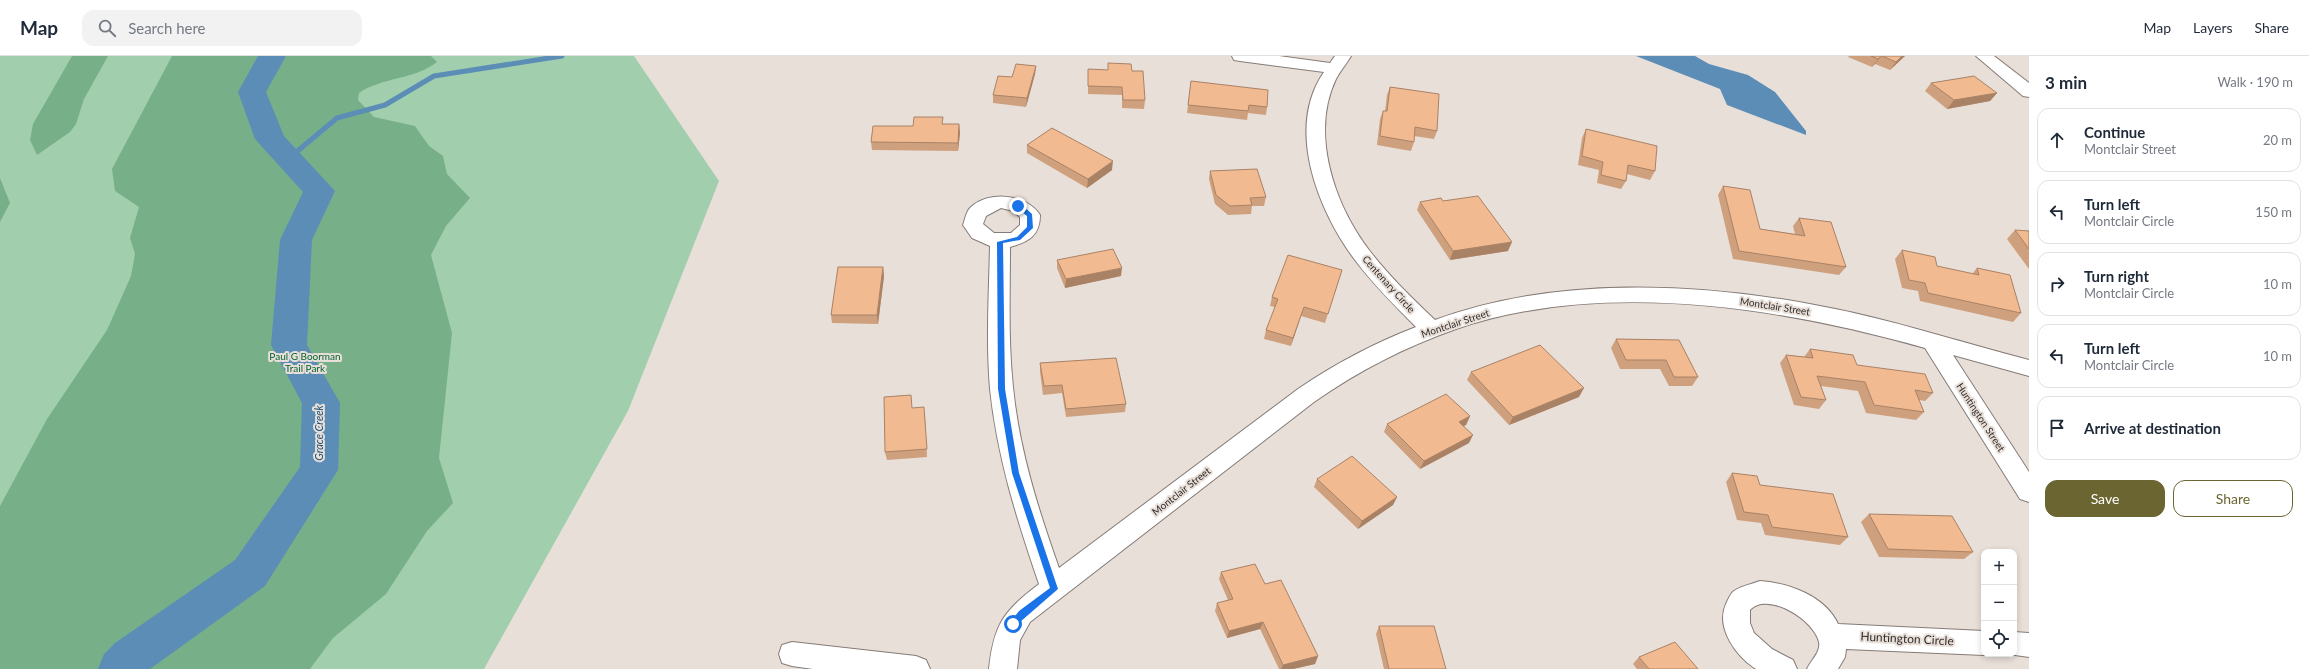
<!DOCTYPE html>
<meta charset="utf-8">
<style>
body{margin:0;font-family:Lato,sans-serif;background:#f2f2f3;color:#1f2937}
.controls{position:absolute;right:12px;bottom:12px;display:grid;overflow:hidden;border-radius:8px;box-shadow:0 2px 6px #0003}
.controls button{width:36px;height:36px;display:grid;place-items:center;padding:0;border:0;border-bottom:1px solid #e0e1e3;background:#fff;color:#1f2937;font:20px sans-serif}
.stop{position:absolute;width:12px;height:12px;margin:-9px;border:3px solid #1a73e8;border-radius:50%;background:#fff}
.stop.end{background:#1a73e8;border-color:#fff;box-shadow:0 1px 4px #0008}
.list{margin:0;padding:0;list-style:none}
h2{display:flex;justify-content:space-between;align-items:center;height:52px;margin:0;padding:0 16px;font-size:17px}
h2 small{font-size:13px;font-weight:400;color:#747a83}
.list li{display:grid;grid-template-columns:26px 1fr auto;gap:12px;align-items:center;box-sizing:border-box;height:64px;margin:0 8px 8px;padding:0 8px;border:1px solid #e0e1e3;border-radius:12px}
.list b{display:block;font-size:15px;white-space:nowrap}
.list p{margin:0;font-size:13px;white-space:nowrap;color:#747a83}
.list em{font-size:13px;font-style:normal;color:#747a83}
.actions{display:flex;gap:8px;padding:12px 16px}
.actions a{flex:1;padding:9px 0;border:1px solid #6b6532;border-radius:12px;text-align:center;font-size:14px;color:#6b6532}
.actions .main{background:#6b6532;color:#fff}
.icon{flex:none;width:22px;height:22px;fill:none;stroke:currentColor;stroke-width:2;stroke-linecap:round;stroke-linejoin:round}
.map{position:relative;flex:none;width:2029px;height:613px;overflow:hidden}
header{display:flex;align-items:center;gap:24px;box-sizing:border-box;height:56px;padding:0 20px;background:#fff;border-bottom:1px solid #e0e1e3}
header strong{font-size:19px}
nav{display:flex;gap:22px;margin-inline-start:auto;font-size:14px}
.search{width:280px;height:36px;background:#f2f2f3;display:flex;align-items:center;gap:10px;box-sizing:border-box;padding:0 14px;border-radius:12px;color:#747a83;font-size:15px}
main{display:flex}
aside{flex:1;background:#fff}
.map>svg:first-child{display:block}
.green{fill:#a1cfae}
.forest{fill:#77b088}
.water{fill:#5b8db7}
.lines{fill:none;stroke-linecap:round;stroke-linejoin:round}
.stream{stroke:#5b8db7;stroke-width:5}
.river{fill:#5b8db7;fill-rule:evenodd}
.street-casing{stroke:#857b76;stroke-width:2}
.street{fill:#fff;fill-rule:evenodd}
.wall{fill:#cfa07d}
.shaded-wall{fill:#a98266}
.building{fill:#f1ba91;stroke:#a98266}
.route{fill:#1a73e8}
.labels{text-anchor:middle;stroke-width:4;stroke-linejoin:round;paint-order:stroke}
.street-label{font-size:10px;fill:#2f2b29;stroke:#e9dfd9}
.park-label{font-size:10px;fill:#006332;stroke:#e9dfd9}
.water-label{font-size:11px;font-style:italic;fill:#164f79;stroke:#e9dfd9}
.near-street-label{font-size:12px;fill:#2f2b29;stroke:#e9dfd9}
</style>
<header>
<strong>Map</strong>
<div class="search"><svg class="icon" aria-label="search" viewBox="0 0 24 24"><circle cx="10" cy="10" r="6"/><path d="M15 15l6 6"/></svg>Search here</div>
<nav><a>Map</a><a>Layers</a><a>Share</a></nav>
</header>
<main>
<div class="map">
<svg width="2029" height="613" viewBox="0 0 2029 613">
<rect width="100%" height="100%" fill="#e9dfd9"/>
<!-- green -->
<polygon class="green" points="0,0 634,0 719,125 628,355 484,613 0,613"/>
<!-- forest -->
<g class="forest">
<polygon points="72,0 108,0 84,43 76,68 70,76 37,99 30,84 33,68"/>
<path d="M172 0H431L437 6C414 24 382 21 359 37L358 44 374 61 415 70 429 90 443 100 447 118 470 142 446 170 431 199 452 277 439 402 453 447 427 475 386 538 333 582 310 613H0V450L47 363 107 274 131 220 135 198 130 182 139 151 115 135 112 113Z"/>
<polygon points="0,122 10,147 0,166"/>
</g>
<!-- water -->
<polygon class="water" points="1636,0 1695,0 1709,8 1748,19 1775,36 1806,75 1806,79 1727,49 1720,33"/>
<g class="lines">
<!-- stream -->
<polyline class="stream" points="288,103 337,62 385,49 434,20 562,0"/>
<!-- river -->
<polygon class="river" points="258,0 286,0 266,36 284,80 335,135 312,184 307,289 340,347 338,414 265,530 150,613 98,613 104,598 115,587 235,504 300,411 302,347 271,289 280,184 303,136 255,83 238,36"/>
<!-- street casing -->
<g class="street-casing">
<g id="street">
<path d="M1232 0H1279L1330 7 1335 0H1351C1347 7 1340 15 1336 23 1310 77 1334 148 1369 194 1388 219 1412 242 1435 264 1554 220 1698 226 1820 250 1891 263 1959 286 2029 304V320L1953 299 2029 416V446L2020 443 1925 292C1780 251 1602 223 1456 273 1405 291 1358 315 1314 346L1030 566 1020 584 1017 613H989C994 567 1004 555 1039 528 1017 464 997 400 990 333 986 285 989 237 990 190L972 182 963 169C965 164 966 156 970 152 988 134 1027 138 1040 159 1040 180 1028 186 1010 191 1010 238 1008 284 1013 331 1019 393 1038 453 1059 512L1298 333C1335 308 1374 287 1416 271 1395 250 1373 228 1355 204 1318 155 1285 72 1324 16L1240 5 1234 4ZM1001 152 1013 155 1020 161V169L1011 177H994L983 168 986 160Z"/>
<polygon points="1976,0 1994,0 2029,27 2029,41 2023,40"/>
<path d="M1760 525C1789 527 1825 540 1838 568L1984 575V598H1987L1984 599 1846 593 1845 601 1838 613H1807C1811 604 1821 596 1819 586 1814 564 1768 535 1750 554V567L1754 577 1772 593 1793 604 1797 613H1756C1737 601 1715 572 1726 548 1728 544 1730 538 1734 535 1741 530 1752 528 1760 525Z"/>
<polygon points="2014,576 2029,577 2029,601 2008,598 2014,598"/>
<polygon points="792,586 916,600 926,604 930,613 813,613 792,610 782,607 779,598 782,589"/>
</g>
</g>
<!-- street -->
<use href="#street" class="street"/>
</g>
<!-- wall -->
<g class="wall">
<polygon points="1849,0 1905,0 1890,14 1875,8 1872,11 1848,1"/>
<polygon points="1108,7 1132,15 1145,44 1144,53 1122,52 1122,39 1088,38 1088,13 1108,14"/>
<polygon points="1036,10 1035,18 1026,51 993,47 993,39 1012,21"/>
<polygon points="1191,25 1267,51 1266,59 1248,57 1247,64 1187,57"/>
<polygon points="1931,27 1997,37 1990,45 1947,53 1925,35"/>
<polygon points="1390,31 1437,75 1434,83 1414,80 1414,86 1411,95 1377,89 1380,63 1383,55 1385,55 1387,39"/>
<polygon points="943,68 959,68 960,77 958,95 872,94 871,86 913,70"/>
<polygon points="1586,73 1655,115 1650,124 1627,118 1626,125 1621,133 1597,127 1599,114 1578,109 1582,82"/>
<polygon points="1027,89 1112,114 1087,132 1027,97"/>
<polygon points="1210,115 1266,141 1264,150 1252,150 1251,158 1228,159 1215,148 1209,123"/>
<polygon points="1723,130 1760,173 1795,178 1793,170 1799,162 1846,211 1839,219 1733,203 1718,139"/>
<polygon points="1443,145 1508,195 1450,204 1417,154 1420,146"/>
<polygon points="2015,174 2029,175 2029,213 2007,183"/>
<polygon points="1902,194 1937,210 1972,218 1977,212 2021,257 2013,266 1920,245 1918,235 1902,232 1895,203"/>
<polygon points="1057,204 1121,220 1065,232 1057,212"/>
<polygon points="883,211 884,220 878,268 832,267 831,259"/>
<polygon points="1342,214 1325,267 1301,260 1291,290 1264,283 1266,274 1275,251 1270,250 1272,241"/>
<polygon points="1616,283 1679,284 1698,321 1692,330 1669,330 1660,313 1620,313 1611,292"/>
<polygon points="1810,293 1857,309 1933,337 1925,345 1919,344 1924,356 1916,364 1866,357 1858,335 1821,330 1826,344 1819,353 1794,349 1780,307 1786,299 1804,301"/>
<polygon points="1040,307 1126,348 1125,356 1066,361 1062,337 1043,339 1040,316"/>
<polygon points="1471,316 1579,341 1509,369 1467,324"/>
<polygon points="912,352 925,360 927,401 887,404 885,396"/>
<polygon points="1470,360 1466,369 1463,370 1469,387 1420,413 1384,376 1387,368"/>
<polygon points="1732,417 1760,429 1848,481 1840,489 1765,479 1761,467 1737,464 1726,426"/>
<polygon points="1317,423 1397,441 1393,449 1358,473 1314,431"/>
<polygon points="1869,458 1973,496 1964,503 1879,501 1861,466"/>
<polygon points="1221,516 1265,528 1318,600 1315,608 1293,613 1279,613 1260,573 1227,582 1215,555 1217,547 1228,544 1219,523"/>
<polygon points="1379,570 1446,613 1384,613 1376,578"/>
<polygon points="1639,601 1698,613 1637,613 1633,608"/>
</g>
<!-- shaded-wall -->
<g class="shaded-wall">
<polygon points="1881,0 1875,8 1872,11 1878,3"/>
<polygon points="1902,0 1905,0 1890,14 1896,6"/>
<polygon points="1036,10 1035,18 1026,51 1027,42"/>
<polygon points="1997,37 1990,45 1947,53 1954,44"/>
<polygon points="959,68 960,77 958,95 958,87"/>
<polygon points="1113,105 1112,114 1087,132 1088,123"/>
<polygon points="1512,186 1508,195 1450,204 1453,195"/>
<polygon points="883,211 884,220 878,268 877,259"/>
<polygon points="1122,212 1121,220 1065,232 1066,223"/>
<polygon points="1304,251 1291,290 1293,282"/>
<polygon points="1584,332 1579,341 1509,369 1513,361"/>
<polygon points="1470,360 1466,369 1455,374 1459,366"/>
<polygon points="1473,379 1469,387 1420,413 1424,405"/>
<polygon points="1397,441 1393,449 1358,473 1362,465"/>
<polygon points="1263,566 1260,573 1227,582 1229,575"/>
<polygon points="1318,600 1315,608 1293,613 1281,613 1283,609"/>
</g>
<!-- building -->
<g class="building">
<polygon points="1871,0 1881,0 1878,3"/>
<polygon points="1882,0 1902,0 1896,6"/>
<polygon points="1108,7 1131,8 1132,15 1143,15 1145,44 1123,44 1122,31 1088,30 1088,13 1108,14"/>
<polygon points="1016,8 1036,10 1027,42 993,39 998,20 1012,21"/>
<polygon points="1974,20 1997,37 1954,44 1931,27"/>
<polygon points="1191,25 1268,34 1267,51 1249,49 1248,55 1188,49"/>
<polygon points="1390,31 1439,38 1437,75 1415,71 1414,86 1380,80 1383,55 1387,55"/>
<polygon points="914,61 943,61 942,68 959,68 958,87 871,86 873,70 913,70"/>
<polygon points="1052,72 1113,105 1088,123 1027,89"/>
<polygon points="1586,73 1657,90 1655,115 1628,109 1626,125 1601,119 1603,106 1582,100"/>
<polygon points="1257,113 1266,141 1250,142 1252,149 1230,150 1216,139 1210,115"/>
<polygon points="1723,130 1750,134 1760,173 1805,180 1799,162 1831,166 1846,211 1739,195"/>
<polygon points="1478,140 1512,186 1453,195 1420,146 1441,142 1443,145"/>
<polygon points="2015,174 2029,175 2029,193"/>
<polygon points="1113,193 1122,212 1066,223 1057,204"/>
<polygon points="1902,194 1935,201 1937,210 1979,219 1977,212 2010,219 2021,257 1928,237 1925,227 1909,224"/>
<polygon points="1288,199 1342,214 1328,258 1304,251 1293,282 1266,274 1278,243 1272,241"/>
<polygon points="838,211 883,211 877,259 831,259"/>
<polygon points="1616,283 1679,284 1698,321 1674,321 1666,304 1626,304"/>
<polygon points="1540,289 1584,332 1513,361 1471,316"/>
<polygon points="1810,293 1853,299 1857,309 1925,318 1933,337 1915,334 1924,356 1874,349 1865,326 1817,320 1826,344 1801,341 1786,299 1813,302"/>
<polygon points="1116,302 1126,348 1066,353 1062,329 1044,330 1040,307"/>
<polygon points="1446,338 1470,360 1459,366 1473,379 1424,405 1387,368"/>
<polygon points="911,339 912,352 924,351 927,393 885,396 884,341"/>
<polygon points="1352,400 1397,441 1362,465 1317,423"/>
<polygon points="1732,417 1757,420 1760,429 1833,438 1848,481 1772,471 1768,459 1744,456"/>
<polygon points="1869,458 1952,460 1973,496 1888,493"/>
<polygon points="1255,508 1265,528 1281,524 1318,600 1283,609 1263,566 1229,575 1217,547 1233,543 1221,516"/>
<polygon points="1379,570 1434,570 1446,613 1389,613"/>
<polygon points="1675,586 1698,613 1649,613 1639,601"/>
</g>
<!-- route -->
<polygon class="route" points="1016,148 1021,148 1032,158 1033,172 1020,184 1003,187 1005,333 1019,417 1058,533 1013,572 1009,568 1019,555 1050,532 1012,417 998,333 997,186 1017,181 1027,171 1027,160 1016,151"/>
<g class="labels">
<!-- street labels -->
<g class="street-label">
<text transform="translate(1389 228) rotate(48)" y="4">Centenary Circle</text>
<text transform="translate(1775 250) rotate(9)" y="4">Montclair Street</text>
<text transform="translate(1455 267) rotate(-18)" y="4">Montclair Street</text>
<text transform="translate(1981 361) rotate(57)" y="4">Huntington Street</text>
<text transform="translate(1181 435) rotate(-38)" y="4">Montclair Street</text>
</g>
<!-- park labels -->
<g class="park-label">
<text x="305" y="304">Paul G Boorman<tspan x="305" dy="12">Trail Park</tspan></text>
</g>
<!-- water labels -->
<g class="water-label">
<text transform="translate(319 377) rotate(-90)" y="4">Grace Creek</text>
</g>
<!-- near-street labels -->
<g class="near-street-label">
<text transform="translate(1907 583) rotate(3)" y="4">Huntington Circle</text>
</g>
</g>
</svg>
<div class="controls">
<button>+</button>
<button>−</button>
<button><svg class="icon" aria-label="locate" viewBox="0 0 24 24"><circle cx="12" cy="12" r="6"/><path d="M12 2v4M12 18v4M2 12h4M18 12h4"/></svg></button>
</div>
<div class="stop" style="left:1013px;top:568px"></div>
<div class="stop end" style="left:1018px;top:150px"></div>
</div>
<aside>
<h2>3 min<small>Walk · 190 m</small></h2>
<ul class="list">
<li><svg class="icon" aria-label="ahead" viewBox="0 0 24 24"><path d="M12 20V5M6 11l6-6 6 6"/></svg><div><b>Continue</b><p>Montclair Street</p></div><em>20 m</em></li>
<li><svg class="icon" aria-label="left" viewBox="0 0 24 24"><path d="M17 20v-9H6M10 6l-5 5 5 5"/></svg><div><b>Turn left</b><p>Montclair Circle</p></div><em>150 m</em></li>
<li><svg class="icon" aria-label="right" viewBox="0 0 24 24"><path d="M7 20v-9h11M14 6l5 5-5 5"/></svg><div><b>Turn right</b><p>Montclair Circle</p></div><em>10 m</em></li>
<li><svg class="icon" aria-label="left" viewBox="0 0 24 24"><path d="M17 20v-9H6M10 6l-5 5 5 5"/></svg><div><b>Turn left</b><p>Montclair Circle</p></div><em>10 m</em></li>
<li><svg class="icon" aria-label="arrive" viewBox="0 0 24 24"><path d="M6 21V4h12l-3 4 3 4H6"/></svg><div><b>Arrive at destination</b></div></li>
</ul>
<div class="actions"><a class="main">Save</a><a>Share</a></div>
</aside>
</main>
